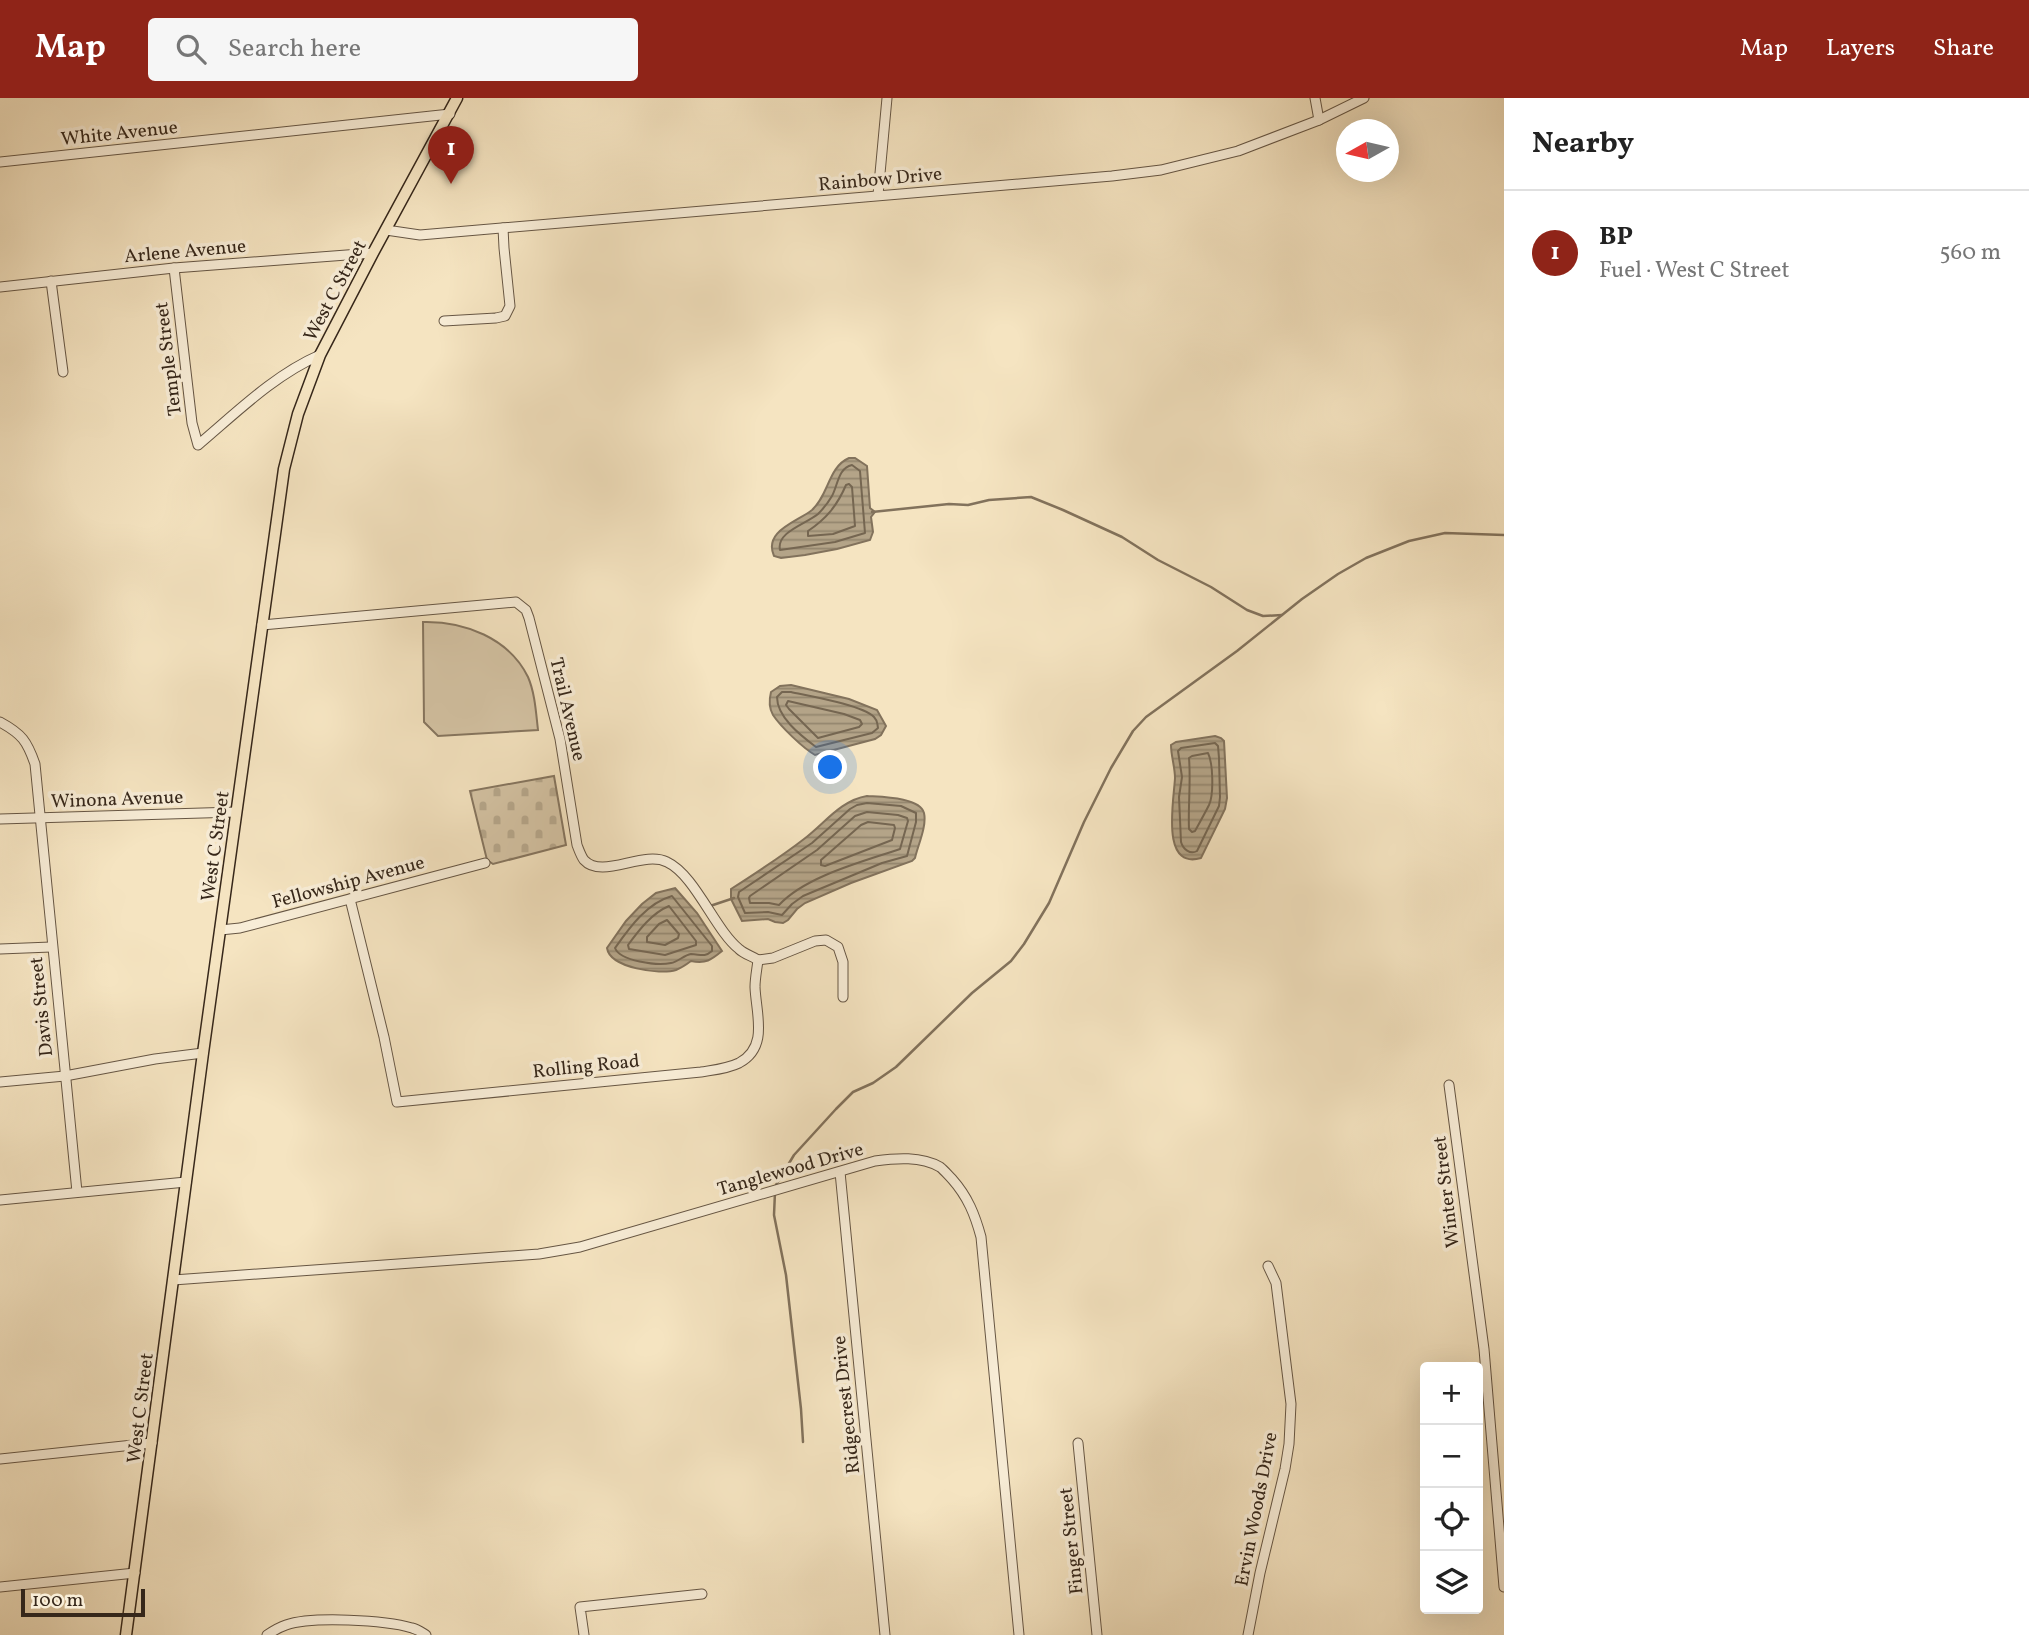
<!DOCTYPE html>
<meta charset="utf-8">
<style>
body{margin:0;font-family:Vollkorn,serif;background:#f6f6f6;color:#222}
.controls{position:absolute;right:21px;bottom:21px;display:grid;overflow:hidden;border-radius:7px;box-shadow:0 7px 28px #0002}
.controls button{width:63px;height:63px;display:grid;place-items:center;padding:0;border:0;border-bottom:2px solid #e0e0e0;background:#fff;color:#222;font:35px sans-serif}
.compass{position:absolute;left:1336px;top:21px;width:63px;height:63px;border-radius:50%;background:#fff;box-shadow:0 7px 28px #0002;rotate:262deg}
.scale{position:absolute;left:21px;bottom:18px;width:124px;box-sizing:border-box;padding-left:7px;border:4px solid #36271a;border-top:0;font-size:19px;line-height:24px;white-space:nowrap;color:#36271a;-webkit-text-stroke:5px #f8edd7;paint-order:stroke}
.you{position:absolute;left:831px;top:670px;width:24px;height:24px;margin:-18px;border:5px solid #fff;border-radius:50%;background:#1a73e8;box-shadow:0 0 0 10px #1a73e833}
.badge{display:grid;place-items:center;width:46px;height:46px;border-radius:50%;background:#8f2418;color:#fff;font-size:23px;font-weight:700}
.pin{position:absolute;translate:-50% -58px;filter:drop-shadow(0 2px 4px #0008)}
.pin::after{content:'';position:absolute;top:37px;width:24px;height:21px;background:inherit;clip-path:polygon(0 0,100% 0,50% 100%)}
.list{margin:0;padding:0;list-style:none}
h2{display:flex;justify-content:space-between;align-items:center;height:91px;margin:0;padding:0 28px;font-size:30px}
h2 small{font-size:23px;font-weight:400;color:#767676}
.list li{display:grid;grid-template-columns:46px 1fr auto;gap:21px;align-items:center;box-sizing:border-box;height:126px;padding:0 28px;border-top:2px solid #e0e0e0}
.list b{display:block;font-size:26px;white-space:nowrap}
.list p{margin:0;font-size:23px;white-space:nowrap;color:#767676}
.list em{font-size:23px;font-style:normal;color:#767676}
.icon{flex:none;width:38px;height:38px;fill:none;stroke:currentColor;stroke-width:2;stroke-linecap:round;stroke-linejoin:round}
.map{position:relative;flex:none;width:1504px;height:1537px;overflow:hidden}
header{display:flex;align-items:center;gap:42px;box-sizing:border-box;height:98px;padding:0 35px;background:#8f2418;color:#fff}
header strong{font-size:33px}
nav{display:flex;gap:38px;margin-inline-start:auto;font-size:24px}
.search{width:490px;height:63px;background:#f6f6f6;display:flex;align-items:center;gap:18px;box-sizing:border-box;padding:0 24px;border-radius:7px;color:#767676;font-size:26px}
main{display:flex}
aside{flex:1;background:#fff}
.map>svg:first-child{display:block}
.cemetery{fill:url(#cemetery-stones);stroke:#867660;stroke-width:2}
.pitch{fill:#d5c4a5;stroke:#867660;stroke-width:2}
.water{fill:url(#water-rules);stroke:#82725c;stroke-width:2}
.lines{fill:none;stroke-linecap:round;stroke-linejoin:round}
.shore{stroke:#756651;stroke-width:2}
.stream{stroke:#82725c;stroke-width:2.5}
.minor-casing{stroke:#665644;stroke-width:11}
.major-casing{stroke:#36271a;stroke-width:13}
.minor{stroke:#f8edd7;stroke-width:9}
.major{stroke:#f5e4c1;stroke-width:10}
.labels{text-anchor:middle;stroke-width:7;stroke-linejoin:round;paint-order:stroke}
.street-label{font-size:19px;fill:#36271a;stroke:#f8edd7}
</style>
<header>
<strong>Map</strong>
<div class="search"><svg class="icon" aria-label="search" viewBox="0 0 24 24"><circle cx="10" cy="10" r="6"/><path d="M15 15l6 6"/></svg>Search here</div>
<nav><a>Map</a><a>Layers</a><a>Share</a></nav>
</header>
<main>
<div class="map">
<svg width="1504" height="1537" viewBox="0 0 1504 1537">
<defs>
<pattern id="cemetery-stones" width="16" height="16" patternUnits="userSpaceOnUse" patternTransform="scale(1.75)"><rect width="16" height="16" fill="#d5c4a5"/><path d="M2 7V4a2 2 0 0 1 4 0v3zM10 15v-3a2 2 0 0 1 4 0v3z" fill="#b7a88d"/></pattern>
<pattern id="water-rules" width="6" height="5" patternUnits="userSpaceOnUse" patternTransform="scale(1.75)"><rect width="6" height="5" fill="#b4a488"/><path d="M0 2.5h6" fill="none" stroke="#93866e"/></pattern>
</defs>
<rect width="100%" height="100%" fill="#f5e4c1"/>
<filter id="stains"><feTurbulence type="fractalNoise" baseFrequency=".00286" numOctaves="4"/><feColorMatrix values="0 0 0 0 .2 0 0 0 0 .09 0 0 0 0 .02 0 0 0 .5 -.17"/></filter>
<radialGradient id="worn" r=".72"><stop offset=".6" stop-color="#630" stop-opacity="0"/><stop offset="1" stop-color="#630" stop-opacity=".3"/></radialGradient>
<!-- cemetery -->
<polygon class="cemetery" points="554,678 566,747 493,766 487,762 470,693"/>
<!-- pitch -->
<path class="pitch" d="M423 524C464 523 509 540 528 579 535 595 536 615 538 632L438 638 424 624Z"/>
<!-- water -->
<g class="water">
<path d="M849 360H855L867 368 870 410 875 414 871 419 873 434 870 442 837 451 805 457 781 460 774 458C763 433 797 424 812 412 829 397 828 369 849 360Z"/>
<path d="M791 587 849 601 877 612 886 628 881 637 875 641 815 657C803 650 781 629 773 617 769 610 769 602 771 594L780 588Z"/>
<path d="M1215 638 1221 640 1224 643 1227 700 1225 711 1201 760C1160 772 1174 702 1175 680 1175 669 1171 658 1171 647L1176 644Z"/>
<path d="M867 698C880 699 920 699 924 715 927 728 918 747 915 760L912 763 851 785 805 805 797 811 788 822 783 825 775 824 768 821 742 823 731 801V791C756 775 781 759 804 741 824 726 841 702 867 698Z"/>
<path d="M675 790 697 815 722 853C711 862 706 866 691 863 687 866 681 870 676 872 660 877 610 870 607 850L626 823 642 806 656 795Z"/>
</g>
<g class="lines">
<!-- shore -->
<g class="shore">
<path d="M852 367 860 373 865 435 835 444 780 452C776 434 806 426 818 416 823 411 828 405 832 398 838 387 838 370 852 367Z"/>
<path d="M849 386 852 389 855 428 833 436 808 438V433C826 421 837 408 846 387Z"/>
<path d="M782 594H791C809 598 862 607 874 619 878 623 877 625 878 630L872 635 816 649C800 637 777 619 777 599Z"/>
<polygon points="788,603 844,616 860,622 862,626 859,629 818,640 789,611 786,607"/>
<path d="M1215 645 1218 648 1219 660 1220 699 1219 708 1197 753C1190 757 1183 751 1181 744L1179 699 1182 679 1178 653 1181 650Z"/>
<path d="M1208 655C1213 665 1214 696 1209 707 1205 715 1200 724 1195 733L1192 734 1189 731C1188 708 1191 684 1189 660L1192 658Z"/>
<polygon points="867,705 901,708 916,715 916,724 907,758 882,765 803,798 792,806 782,817 768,814 745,815 738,799 739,794 812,745 850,711 857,707"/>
<path d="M867 714 898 717 907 720 908 723 900 751C862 764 806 778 779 807L769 805H750L749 800 750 798 817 752 855 718Z"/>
<polygon points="868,724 894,727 895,730 892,742 825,768 821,767 821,762 861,727"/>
<path d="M672 798 712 848V853C704 860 700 856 691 856 684 857 678 864 671 865 657 868 620 863 615 850 630 829 647 805 672 798Z"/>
<path d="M669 808 696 843V847L665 857 629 851 628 847C639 832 652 815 669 808Z"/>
<polygon points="667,822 679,836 678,840 665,847 647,844 647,839 659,826"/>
</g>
<!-- stream -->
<g class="stream">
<polyline points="872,414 949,406 968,407 989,402 1031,399 1063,412 1122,439 1158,462 1211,489 1247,512 1263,518 1282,517"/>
<polyline points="710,808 734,800"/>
<polyline points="776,1087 794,1057 836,1011 853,994 873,985 896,969 972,895 1011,863 1024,846 1049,805 1084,724 1111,670 1133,633 1146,619 1237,553 1302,501 1338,476 1366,460 1409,443 1445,435 1504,437"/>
<polyline points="775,1094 774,1117 786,1177 801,1311 803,1344"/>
</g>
<!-- minor casing -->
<g class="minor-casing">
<g id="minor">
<polyline points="1315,0 1319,22"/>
<polyline points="0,64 450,16"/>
<polyline points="878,97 887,0"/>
<polyline points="386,132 420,137 1112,78 1161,72 1238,53 1319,22 1364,0"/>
<path d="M174 170 192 325 198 347C236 315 274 277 320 257"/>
<polyline points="51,183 63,274"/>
<polyline points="0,189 174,170 373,155"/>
<polyline points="444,223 496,220 505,218 510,208 504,150 503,130"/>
<path d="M262 527 516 504 526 512 529 520 560 641 577 747C579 752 581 758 584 762 602 782 643 752 667 764 695 777 715 832 739 851 744 856 752 858 758 862"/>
<path d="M0 624C22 636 27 643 35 666L77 1094"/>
<polyline points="0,721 236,714"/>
<path d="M350 801 384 939 397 1004 701 974C713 972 727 971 739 965 769 949 756 916 755 889 755 880 757 871 758 862"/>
<polyline points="220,832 240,830 485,765"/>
<polyline points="0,851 51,849"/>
<polyline points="758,862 773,860 815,843 826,842 838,849 843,864 843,899"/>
<polyline points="0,984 65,978 155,961 203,955"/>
<polyline points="1449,987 1484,1251 1504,1489"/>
<polyline points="840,1074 885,1537"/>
<polyline points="0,1102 186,1084"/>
<path d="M173 1182 539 1156 580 1149 875 1063C896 1060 921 1058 940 1069 944 1072 948 1077 952 1081 968 1099 975 1117 981 1139L1019 1537"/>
<polyline points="1078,1345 1097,1537"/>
<polyline points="0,1361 152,1345"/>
<polyline points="0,1489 135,1475"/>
<path d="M267 1537C273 1533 280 1529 286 1527 312 1518 385 1522 412 1530 417 1531 421 1534 426 1537"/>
<polyline points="584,1537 580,1509 702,1496"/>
<polyline points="1248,1537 1260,1475 1285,1371 1289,1346 1291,1306 1276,1185 1268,1168"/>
</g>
</g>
<!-- major casing -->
<g class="major-casing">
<polyline id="major" points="126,1537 203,955 284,371 298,316 320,257 373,155 457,0"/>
</g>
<!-- minor -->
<use href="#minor" class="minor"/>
<!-- major -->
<use href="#major" class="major"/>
</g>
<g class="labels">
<!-- street labels -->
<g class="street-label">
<text transform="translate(119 34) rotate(-6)" y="7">White Avenue</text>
<text transform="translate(880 80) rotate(-5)" y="7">Rainbow Drive</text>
<text transform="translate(185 152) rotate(-5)" y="7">Arlene Avenue</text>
<text transform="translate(334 192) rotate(-62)" y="7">West C Street</text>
<text transform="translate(167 261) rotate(-97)" y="7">Temple Street</text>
<text transform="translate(569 611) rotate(77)" y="7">Trail Avenue</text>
<text transform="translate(117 700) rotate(-2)" y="7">Winona Avenue</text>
<text transform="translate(214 748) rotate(-82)" y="7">West C Street</text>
<text transform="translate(348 783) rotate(-15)" y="7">Fellowship Avenue</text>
<text transform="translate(40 909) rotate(-96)" y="7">Davis Street</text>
<text transform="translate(586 967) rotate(-6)" y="7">Rolling Road</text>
<text transform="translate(790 1070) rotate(-16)" y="7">Tanglewood Drive</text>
<text transform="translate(1445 1094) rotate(-97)" y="7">Winter Street</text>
<text transform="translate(845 1307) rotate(-96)" y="7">Ridgecrest Drive</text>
<text transform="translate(139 1310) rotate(-83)" y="7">West C Street</text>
<text transform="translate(1255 1411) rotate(-79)" y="7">Ervin Woods Drive</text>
<text transform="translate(1070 1443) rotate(-96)" y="7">Finger Street</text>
</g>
</g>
<rect width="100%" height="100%" filter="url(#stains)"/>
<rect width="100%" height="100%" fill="url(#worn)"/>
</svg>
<div class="controls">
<button>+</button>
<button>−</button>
<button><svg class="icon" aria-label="locate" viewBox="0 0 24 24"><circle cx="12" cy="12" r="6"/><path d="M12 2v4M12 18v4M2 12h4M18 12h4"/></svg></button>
<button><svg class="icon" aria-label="layers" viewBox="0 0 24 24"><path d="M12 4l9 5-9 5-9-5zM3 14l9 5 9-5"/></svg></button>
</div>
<svg class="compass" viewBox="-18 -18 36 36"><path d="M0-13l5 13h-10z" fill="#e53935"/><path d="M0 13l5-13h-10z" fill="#767676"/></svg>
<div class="scale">100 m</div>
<div class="you"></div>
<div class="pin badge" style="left:451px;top:86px">1</div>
</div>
<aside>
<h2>Nearby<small></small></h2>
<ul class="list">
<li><span class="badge">1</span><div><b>BP</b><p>Fuel · West C Street</p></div><em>560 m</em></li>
</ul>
</aside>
</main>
